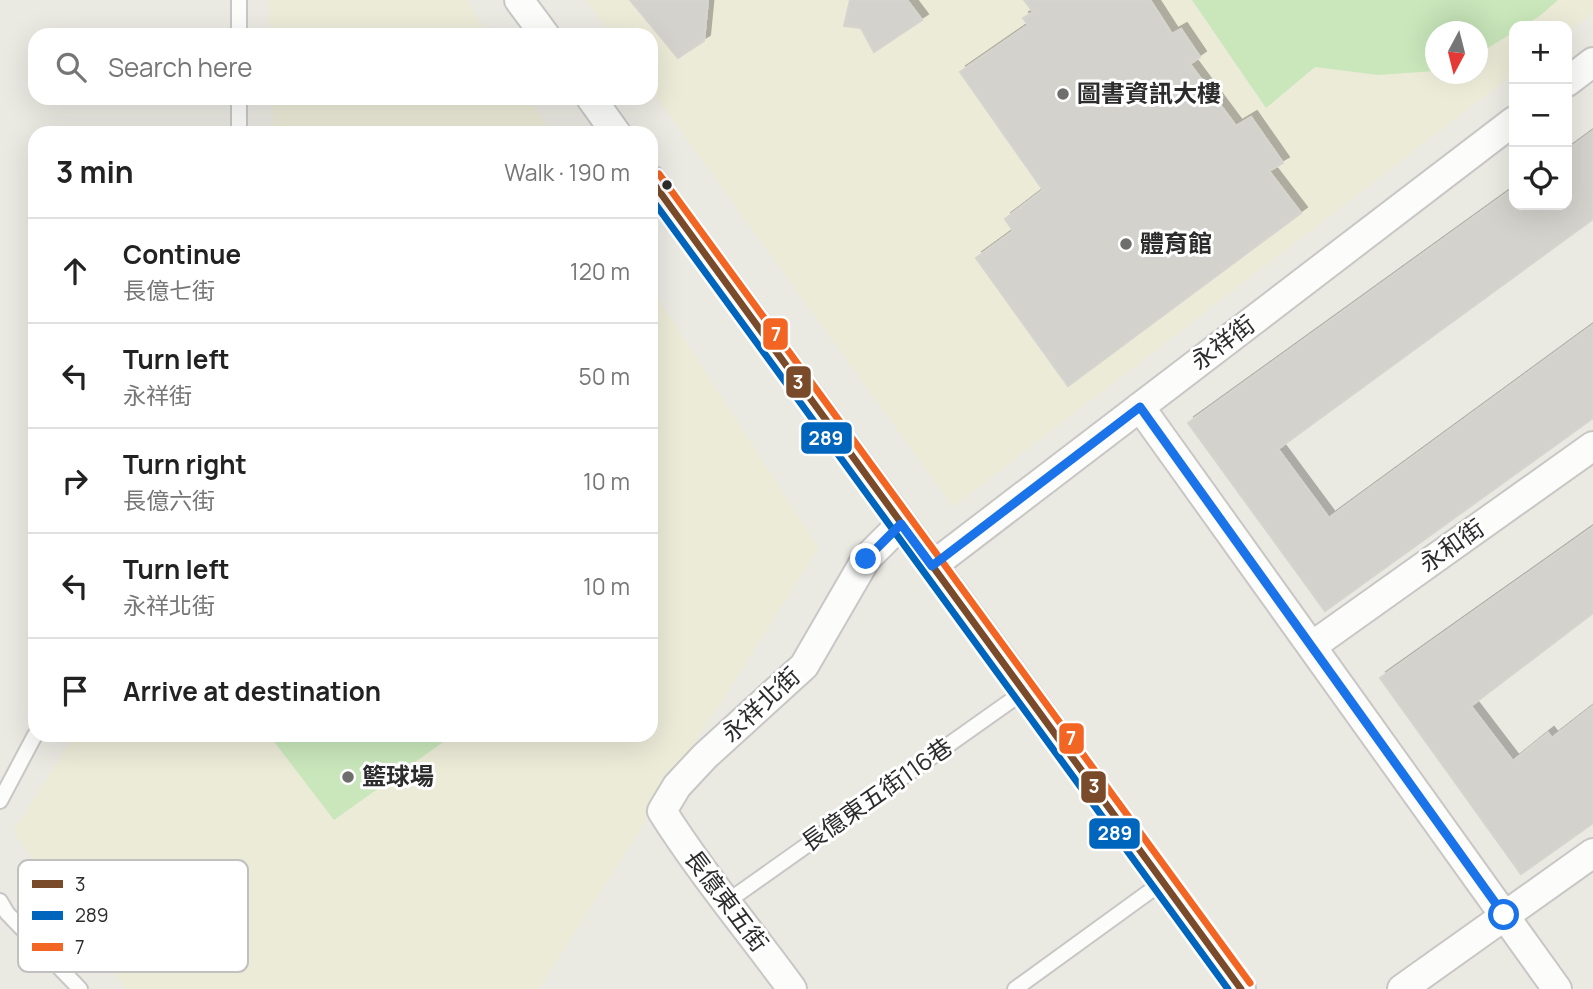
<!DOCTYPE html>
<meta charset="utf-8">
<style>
body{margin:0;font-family:Manrope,"Noto Sans TC",sans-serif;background:#f2f2f2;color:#222}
.controls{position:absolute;right:21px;top:21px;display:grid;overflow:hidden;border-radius:14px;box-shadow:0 7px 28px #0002}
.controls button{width:63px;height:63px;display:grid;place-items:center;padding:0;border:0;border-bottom:2px solid #e0e0e0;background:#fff;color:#222;font:35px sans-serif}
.compass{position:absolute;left:1425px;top:21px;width:63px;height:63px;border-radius:50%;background:#fff;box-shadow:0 7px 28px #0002;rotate:187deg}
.stop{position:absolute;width:21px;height:21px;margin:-16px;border:5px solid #1a73e8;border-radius:50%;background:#fff}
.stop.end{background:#1a73e8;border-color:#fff;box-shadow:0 2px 7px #0008}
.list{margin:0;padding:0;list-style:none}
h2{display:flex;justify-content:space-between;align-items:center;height:91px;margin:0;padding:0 28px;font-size:30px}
h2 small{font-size:23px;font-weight:400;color:#767676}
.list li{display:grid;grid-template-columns:46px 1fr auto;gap:21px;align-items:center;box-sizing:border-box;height:105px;padding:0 28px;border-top:2px solid #e0e0e0}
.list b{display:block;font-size:26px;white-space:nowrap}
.list p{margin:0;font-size:23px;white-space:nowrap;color:#767676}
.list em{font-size:23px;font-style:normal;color:#767676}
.icon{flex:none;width:38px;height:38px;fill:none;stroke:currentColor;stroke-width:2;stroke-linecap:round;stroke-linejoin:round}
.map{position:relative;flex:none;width:1593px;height:989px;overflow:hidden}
.search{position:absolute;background:#fff;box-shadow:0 7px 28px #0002;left:28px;top:28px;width:630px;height:77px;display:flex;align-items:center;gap:18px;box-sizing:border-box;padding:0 24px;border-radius:21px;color:#767676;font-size:26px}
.panel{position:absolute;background:#fff;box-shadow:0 7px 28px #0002;left:28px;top:126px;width:630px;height:616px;border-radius:21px}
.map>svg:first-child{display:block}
.education{fill:#ecebd8;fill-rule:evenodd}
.pitch{fill:#c9e7bb}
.building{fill:#d3d2cd;stroke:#d5d4ce;stroke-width:2;filter:url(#shadow)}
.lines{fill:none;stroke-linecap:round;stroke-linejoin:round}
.service-casing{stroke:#c8c7c6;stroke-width:18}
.minor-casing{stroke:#c8c7c6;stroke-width:32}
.service{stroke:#fcfcfb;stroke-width:14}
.minor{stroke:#fcfcfb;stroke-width:28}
.bus-1-casing{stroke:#fff;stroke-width:12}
.bus-2-casing{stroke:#fff;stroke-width:12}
.bus-3-casing{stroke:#fff;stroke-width:12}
.bus-1{stroke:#7a4b2a;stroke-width:7}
.bus-2{stroke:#0065bd;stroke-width:7}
.bus-3{stroke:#f26522;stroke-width:7}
.route{stroke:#1a73e8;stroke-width:9}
.poi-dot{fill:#6e6e6c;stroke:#fff;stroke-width:2.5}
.bus-dot{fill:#2c2c2c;stroke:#fff;stroke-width:2.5}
.labels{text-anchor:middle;stroke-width:6;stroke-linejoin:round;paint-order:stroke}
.poi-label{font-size:24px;font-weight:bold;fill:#2c2c2c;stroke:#fff;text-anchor:start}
.street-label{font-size:24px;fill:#2c2c2c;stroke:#fff}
.key{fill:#fff;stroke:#c0c0c0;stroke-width:2}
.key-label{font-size:19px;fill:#2c2c2c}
.line-badge{stroke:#fff;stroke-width:2.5}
.badge-label{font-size:19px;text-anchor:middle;font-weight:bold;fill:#fff}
</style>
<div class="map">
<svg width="1593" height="989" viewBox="0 0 1593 989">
<defs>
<filter id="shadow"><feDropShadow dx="6" dy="-6" stdDeviation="0" flood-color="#0004"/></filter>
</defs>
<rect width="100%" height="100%" fill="#eae9e2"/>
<!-- education -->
<g class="education">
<polygon points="269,0 466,0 489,35 270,35"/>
<path d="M586 0H1593V13L1567 33V26H1514V74L953 507 651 90V35H611ZM1436 32H1478V74H1436Z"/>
<polygon points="272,98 529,98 552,133 274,133"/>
<polygon points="651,287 819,548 539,989 125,989 13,832 74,735 651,735"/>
</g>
<!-- pitch -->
<g class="pitch">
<path d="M1192 0H1558C1545 11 1532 26 1514 26V32L1478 54V32H1436L1435 71 1378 75 1315 67 1266 108Z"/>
<polygon points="269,735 453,735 334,820"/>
</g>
<!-- building -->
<g class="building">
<polygon points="630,0 708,0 704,41 678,58"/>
<polygon points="850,0 907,0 922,20 874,52 861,28 844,26"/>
<polygon points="1024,0 1150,0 1172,34 1181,29 1200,57 1190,64 1236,126 1251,117 1283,163 1269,171 1301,213 1068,386 976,258 1013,231 1005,219 1043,190 960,72 1028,25 1023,18 1033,12"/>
<polygon points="1593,131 1593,219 1278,449 1329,518 1593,325 1593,418 1325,611 1188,423 1514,188 1514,205 1567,205 1567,150"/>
<polygon points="1593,527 1593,613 1471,706 1513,761 1548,733 1552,738 1593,706 1593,823 1521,874 1380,678"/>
</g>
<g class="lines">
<!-- service casing -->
<g class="service-casing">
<g id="service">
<polyline points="239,0 239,35"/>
<polyline points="239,98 239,133"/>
<polyline points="0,801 35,735"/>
<polyline points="0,901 7,913 80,989"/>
<polyline points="728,901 1026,690"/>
<polyline points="1015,989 1164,881"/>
</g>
</g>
<!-- minor casing -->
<g class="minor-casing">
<g id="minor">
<polyline points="519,0 545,35"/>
<polyline points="1567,82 1593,62"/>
<polyline points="591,98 616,133"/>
<path d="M651 180C848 450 1046 718 1241 989"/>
<polyline points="1140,407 1557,989"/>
<polyline points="932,566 1514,121"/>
<polyline points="1312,646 1593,446"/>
<path d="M792 989C749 930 701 873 662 811L677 786 705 756 804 666 866 559 901 524"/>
<polyline points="1402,989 1593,853"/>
</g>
</g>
<!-- service -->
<use href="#service" class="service"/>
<!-- minor -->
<use href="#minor" class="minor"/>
<!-- bus-1 casing -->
<g class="bus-1-casing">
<polyline id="bus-1" points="651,180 1241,989"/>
</g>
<!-- bus-2 casing -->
<g class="bus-2-casing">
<polyline id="bus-2" points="651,198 1228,989"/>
</g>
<!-- bus-3 casing -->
<g class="bus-3-casing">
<polyline id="bus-3" points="659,174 1250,983"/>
</g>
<!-- bus-1 -->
<use href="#bus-1" class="bus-1"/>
<!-- bus-2 -->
<use href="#bus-2" class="bus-2"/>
<!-- bus-3 -->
<use href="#bus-3" class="bus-3"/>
</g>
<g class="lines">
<!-- route -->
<polyline class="route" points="866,559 901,524 932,566 1140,407 1504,915"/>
</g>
<!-- markers -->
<g class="poi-dot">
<circle cx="1063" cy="94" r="7"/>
<circle cx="1126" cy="244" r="7"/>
<circle cx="348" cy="777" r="7"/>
</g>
<circle class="bus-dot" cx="667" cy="185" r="6"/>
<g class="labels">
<!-- poi labels -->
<g class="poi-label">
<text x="1077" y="102">圖書資訊大樓</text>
<text x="1140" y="252">體育館</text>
<text x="362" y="785">籃球場</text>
</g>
<!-- street labels -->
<g class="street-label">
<text transform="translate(1223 343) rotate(-37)" y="8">永祥街</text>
<text transform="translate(1452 546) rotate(-35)" y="8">永和街</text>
<text transform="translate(761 705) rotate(-43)" y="8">永祥北街</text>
<text transform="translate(877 795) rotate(-35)" y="8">長億東五街116巷</text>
<text transform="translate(726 901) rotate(53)" y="8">長億東五街</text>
</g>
</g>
<!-- legend -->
<rect x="18" y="860" width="230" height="112" rx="10" class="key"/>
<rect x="32" y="880" width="31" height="8" fill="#7a4b2a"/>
<rect x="32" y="911" width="31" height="9" fill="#0065bd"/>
<rect x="32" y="943" width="31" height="8" fill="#f26522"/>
<g class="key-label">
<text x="75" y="891">3</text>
<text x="75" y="922">289</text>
<text x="75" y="954">7</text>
</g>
<g class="line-badge">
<rect x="762" y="317" width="27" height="34" rx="7" fill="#f26522"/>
<rect x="785" y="365" width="27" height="34" rx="7" fill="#7a4b2a"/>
<rect x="800" y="421" width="53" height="34" rx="7" fill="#0065bd"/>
<rect x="1058" y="722" width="27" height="33" rx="7" fill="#f26522"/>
<rect x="1080" y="770" width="27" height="34" rx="7" fill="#7a4b2a"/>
<rect x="1088" y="817" width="53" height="33" rx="7" fill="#0065bd"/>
</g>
<g class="badge-label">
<text x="776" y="341">7</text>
<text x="798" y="389">3</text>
<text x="826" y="445">289</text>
<text x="1071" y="745">7</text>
<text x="1094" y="793">3</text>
<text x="1115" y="840">289</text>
</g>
</svg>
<div class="controls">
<button>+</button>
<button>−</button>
<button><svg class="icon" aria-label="locate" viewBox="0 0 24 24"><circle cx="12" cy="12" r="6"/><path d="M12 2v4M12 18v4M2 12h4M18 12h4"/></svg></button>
</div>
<svg class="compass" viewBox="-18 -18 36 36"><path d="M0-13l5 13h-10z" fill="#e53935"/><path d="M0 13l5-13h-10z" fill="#767676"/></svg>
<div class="stop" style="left:1504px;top:915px"></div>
<div class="stop end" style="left:866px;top:559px"></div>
<div class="search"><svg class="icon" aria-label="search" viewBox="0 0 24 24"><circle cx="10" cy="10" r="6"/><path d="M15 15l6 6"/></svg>Search here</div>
<section class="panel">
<h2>3 min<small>Walk · 190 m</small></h2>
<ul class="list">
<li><svg class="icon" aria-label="ahead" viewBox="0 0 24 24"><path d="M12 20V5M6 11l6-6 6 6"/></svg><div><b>Continue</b><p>長億七街</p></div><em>120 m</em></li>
<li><svg class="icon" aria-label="left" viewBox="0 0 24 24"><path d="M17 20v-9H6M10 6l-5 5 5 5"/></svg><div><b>Turn left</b><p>永祥街</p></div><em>50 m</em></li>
<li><svg class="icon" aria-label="right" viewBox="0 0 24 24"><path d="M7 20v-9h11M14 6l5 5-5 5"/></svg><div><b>Turn right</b><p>長億六街</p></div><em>10 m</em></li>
<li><svg class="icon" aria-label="left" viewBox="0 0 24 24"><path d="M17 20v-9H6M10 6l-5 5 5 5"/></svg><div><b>Turn left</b><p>永祥北街</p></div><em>10 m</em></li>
<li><svg class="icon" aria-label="arrive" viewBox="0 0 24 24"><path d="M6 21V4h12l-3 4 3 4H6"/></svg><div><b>Arrive at destination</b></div></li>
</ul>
</section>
</div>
